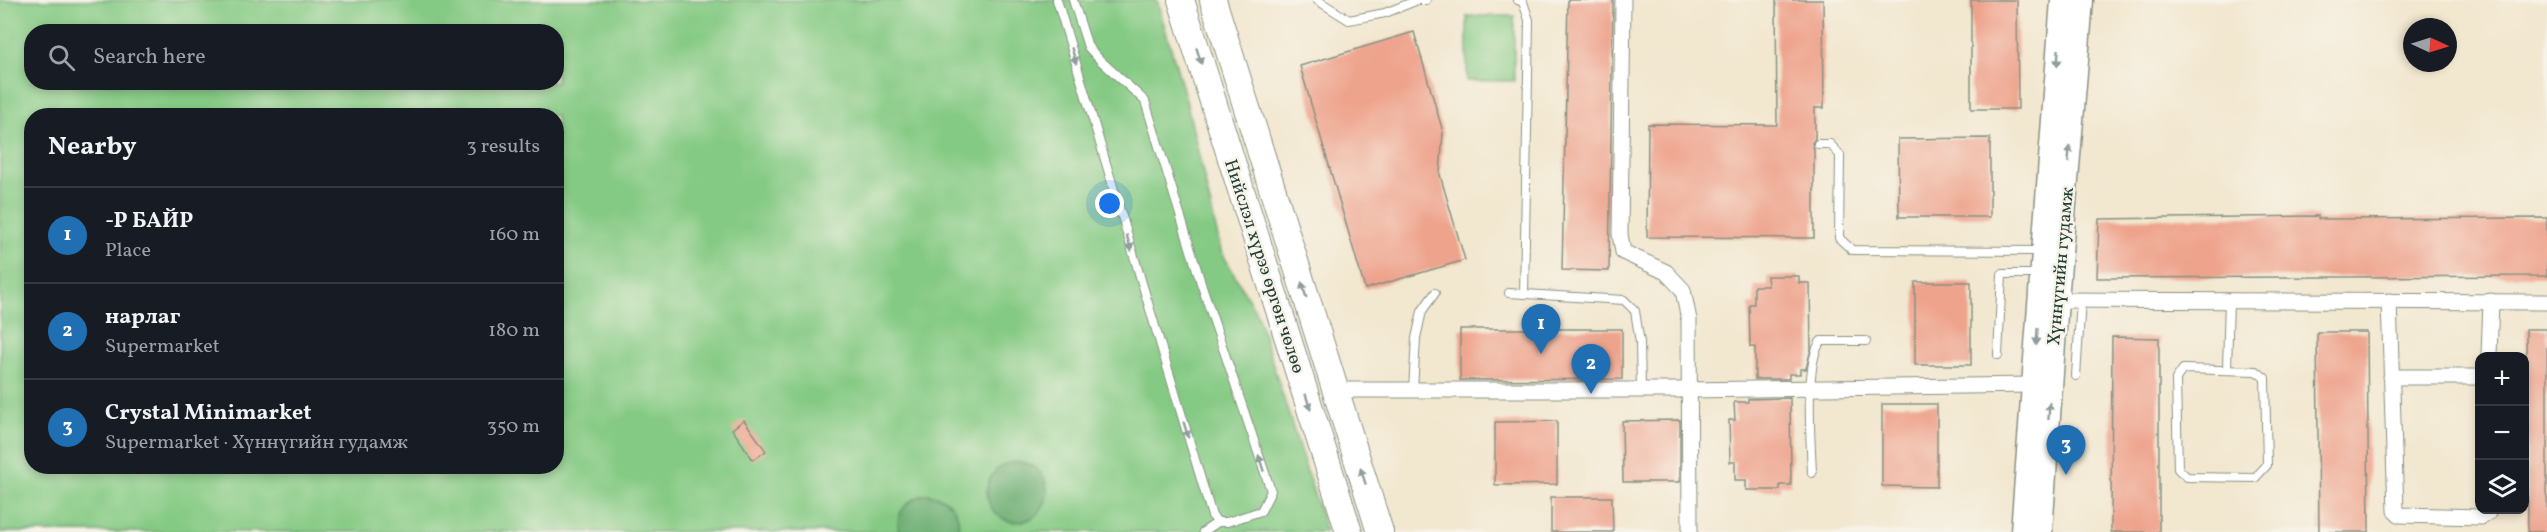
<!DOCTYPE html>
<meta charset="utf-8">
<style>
body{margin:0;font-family:Vollkorn,serif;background:#242831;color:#f1f3f6}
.controls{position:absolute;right:18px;bottom:18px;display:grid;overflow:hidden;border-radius:12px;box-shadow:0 3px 9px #0003}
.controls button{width:54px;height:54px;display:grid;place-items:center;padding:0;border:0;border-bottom:2px solid #363941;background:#171b24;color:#f1f3f6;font:30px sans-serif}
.compass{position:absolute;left:2403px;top:18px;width:54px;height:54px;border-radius:50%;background:#171b24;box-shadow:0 3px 9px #0003;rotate:94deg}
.you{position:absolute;left:1110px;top:204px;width:21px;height:21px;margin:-15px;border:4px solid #fff;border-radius:50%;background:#1a73e8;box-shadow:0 0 0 9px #1a73e833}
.badge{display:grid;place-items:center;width:39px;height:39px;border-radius:50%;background:#1f6fb2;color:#fff;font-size:20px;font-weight:700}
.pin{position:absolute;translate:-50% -50px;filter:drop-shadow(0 2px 3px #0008)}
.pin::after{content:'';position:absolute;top:32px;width:21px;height:18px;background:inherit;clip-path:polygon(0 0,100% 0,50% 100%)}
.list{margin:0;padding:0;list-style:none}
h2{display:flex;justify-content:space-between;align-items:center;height:78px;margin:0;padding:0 24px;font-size:26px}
h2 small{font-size:20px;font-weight:400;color:#9ea1a6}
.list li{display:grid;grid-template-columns:39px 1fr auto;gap:18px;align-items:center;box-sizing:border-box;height:96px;padding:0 24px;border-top:2px solid #363941}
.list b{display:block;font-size:22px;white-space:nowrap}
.list p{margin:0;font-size:20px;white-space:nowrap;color:#9ea1a6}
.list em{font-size:20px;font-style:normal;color:#9ea1a6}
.icon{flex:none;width:33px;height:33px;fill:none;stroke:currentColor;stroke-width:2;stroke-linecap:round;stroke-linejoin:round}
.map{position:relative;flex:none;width:2547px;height:532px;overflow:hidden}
.search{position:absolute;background:#171b24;box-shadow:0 3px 9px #0003;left:24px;top:24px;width:540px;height:66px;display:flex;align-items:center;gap:15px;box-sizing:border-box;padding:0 21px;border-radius:24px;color:#9ea1a6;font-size:22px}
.panel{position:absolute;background:#171b24;box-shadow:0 3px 9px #0003;left:24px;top:108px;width:540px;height:366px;border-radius:24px}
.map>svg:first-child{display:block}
.green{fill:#85ca84;stroke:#52845c;stroke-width:1.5;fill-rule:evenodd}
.forest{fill:#6cae72;stroke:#467653;stroke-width:1.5}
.building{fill:#eea38c}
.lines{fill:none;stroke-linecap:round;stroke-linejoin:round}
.service-casing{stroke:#889282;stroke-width:10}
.minor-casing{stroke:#889282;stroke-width:17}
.secondary-casing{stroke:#889282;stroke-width:25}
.primary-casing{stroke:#889282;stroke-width:28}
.service{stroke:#fff;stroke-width:8}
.minor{stroke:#fff;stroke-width:15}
.secondary{stroke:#fff;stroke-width:22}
.primary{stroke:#fff;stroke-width:26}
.oneway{fill:#8f9e9a}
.labels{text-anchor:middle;stroke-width:5;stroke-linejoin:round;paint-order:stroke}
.street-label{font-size:18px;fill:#1f3d34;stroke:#f7f3e8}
</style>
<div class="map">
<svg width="2547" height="532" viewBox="0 0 2547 532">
<rect width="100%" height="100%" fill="#f7f3e8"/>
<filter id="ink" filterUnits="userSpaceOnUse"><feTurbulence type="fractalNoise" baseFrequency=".0167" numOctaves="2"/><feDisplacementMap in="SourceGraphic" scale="12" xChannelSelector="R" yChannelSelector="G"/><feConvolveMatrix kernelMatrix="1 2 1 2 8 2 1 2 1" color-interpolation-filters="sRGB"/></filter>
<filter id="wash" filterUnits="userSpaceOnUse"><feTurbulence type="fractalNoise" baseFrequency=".008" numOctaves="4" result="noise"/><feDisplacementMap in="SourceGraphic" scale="24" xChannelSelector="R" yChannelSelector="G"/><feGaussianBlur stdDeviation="1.35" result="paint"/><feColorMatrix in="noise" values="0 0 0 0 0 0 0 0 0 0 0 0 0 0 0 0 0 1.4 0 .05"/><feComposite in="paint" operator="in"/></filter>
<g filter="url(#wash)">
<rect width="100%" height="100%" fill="#f2e7cf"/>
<!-- green -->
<g class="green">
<path d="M0 0H1157L1186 100 1221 251 1257 314 1326 532H0ZM32 32H556V82H32ZM32 116H556V466H32Z"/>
<rect x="1467" y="16" width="47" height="65"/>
</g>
<!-- forest -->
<g class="forest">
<circle cx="1017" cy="492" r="30"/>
<path d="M928 494C948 497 962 511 958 532H899C894 511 909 498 928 494Z"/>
</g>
<g id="blocks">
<!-- building -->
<g class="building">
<polygon points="1568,0 1613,0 1609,271 1562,270"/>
<polygon points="1776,0 1823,0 1824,108 1815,108 1815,139 1812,143 1814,149 1814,238 1647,237 1648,124 1777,125"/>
<polygon points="1971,0 2017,0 2018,109 1971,109"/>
<polygon points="1414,32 1443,132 1440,175 1465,260 1365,289 1300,66"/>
<polygon points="1990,138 1990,217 1899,217 1898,139"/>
<polygon points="2318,216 2318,219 2547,218 2547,276 2097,278 2099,219"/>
<polygon points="1767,276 1799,276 1799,283 1810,283 1811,349 1806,369 1800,369 1800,374 1789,374 1789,379 1755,379 1755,347 1750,347 1749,304 1754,304 1754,286 1768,286"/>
<rect x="1915" y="282" width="56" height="83"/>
<polygon points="1460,329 1622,329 1622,379 1460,380"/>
<polygon points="2526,329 2547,329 2547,532 2528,532"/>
<polygon points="2317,332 2367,332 2369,532 2319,532"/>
<polygon points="2112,337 2159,338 2159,532 2111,532"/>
<polygon points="1790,398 1791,485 1780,485 1780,490 1746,490 1746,480 1735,480 1735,462 1730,462 1729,420 1735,420 1734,402 1748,402 1748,399"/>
<polygon points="1882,404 1937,404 1937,487 1882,486"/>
<polygon points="744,420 766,451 753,460 732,429"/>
<polygon points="1680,420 1680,482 1623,482 1622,421"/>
<polygon points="1557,421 1557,484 1495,485 1495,422"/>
<polygon points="1551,497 1612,497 1613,532 1551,532"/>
</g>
</g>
</g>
<g filter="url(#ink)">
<use href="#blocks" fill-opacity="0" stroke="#889282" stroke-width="1.5"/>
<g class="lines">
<!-- service casing -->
<g class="service-casing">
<g id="service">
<polyline points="1057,0 1212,516 1218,522 1227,522 1261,511 1271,491 1201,283 1145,101 1100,60 1088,47 1073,0"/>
<polyline points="1317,0 1349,20 1385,13 1418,0 1426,0"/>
<polyline points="1518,0 1523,2 1529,20 1524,294"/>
<polyline points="1818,144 1830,144 1840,155 1839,238 1852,250 2041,251"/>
<polyline points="1509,293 1624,300 1635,311 1640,343 1641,390"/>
<polyline points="1998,355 2002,274 2040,274"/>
<polygon points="2183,369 2256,371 2265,378 2267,465 2255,478 2187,477 2178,469 2176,379"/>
<polyline points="2227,369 2229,300"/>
<polyline points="2076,376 2081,300"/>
<polyline points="1413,390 1416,338 1422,311 1435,293"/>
<path d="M1812 473C1811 443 1804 363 1821 341H1866"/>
<polyline points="1203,532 1218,522"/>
</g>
</g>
<!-- minor casing -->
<g class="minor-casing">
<g id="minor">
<polyline points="1623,0 1620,234 1623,252 1666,272 1683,290 1689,320 1690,531"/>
<polyline points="2049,300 2547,302"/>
<polyline points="2389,301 2396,511 2400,515 2482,517 2488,513 2488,510"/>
<polyline points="2489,356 2491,301"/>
<polyline points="2391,377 2480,377"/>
<polyline points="1335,390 1689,390 2033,385"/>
</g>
</g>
<!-- secondary casing -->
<g class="secondary-casing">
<g id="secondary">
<polyline points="2022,532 2062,0"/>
<polyline points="2041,532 2057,300 2082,0"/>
</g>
</g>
<!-- primary casing -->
<g class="primary-casing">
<g id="primary">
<polyline points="1181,0 1349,532"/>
<polyline points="1213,0 1380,532"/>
</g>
</g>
<!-- service -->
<use href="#service" class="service"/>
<!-- minor -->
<use href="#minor" class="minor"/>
<!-- secondary -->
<use href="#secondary" class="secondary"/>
<!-- primary -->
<use href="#primary" class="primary"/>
</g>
<!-- one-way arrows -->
<defs><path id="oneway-solid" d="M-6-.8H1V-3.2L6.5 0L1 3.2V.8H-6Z" transform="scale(1.5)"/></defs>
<g class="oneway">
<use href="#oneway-solid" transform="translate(1074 56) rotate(73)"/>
<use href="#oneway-solid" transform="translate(1199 56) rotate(72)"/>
<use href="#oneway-solid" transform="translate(2058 58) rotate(94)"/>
<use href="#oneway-solid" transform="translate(2069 154) rotate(-85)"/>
<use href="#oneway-solid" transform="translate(1129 243) rotate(73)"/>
<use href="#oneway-solid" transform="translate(1304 290) rotate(-107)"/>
<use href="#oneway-solid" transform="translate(2037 337) rotate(94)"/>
<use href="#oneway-solid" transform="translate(1308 402) rotate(72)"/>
<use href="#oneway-solid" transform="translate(2049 411) rotate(-86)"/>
<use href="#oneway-solid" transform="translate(1186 430) rotate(73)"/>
<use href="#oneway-solid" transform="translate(1261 463) rotate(-108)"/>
<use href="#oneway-solid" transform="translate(1363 476) rotate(-108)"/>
</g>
</g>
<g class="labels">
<!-- street labels -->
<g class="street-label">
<text transform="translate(1265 266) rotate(72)" y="6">Нийслэл хүрээ өргөн чөлөө</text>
<text transform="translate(2060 266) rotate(-85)" y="6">Хүннүгийн гудамж</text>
</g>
</g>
</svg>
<div class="controls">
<button>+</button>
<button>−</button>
<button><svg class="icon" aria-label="layers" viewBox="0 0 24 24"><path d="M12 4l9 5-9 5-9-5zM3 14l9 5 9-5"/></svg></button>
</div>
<svg class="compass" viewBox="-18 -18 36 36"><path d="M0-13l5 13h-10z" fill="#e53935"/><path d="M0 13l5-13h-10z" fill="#9ea1a6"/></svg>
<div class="you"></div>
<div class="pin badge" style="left:1541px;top:354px">1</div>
<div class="pin badge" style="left:1591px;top:394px">2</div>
<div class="pin badge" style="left:2066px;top:475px">3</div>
<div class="search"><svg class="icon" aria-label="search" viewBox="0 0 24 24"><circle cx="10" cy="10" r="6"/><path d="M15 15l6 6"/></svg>Search here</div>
<section class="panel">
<h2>Nearby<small>3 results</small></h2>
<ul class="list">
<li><span class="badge">1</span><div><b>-Р БАЙР</b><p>Place</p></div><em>160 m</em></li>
<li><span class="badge">2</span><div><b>нарлаг</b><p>Supermarket</p></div><em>180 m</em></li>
<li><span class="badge">3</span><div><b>Crystal Minimarket</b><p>Supermarket · Хүннүгийн гудамж</p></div><em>350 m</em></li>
</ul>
</section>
</div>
